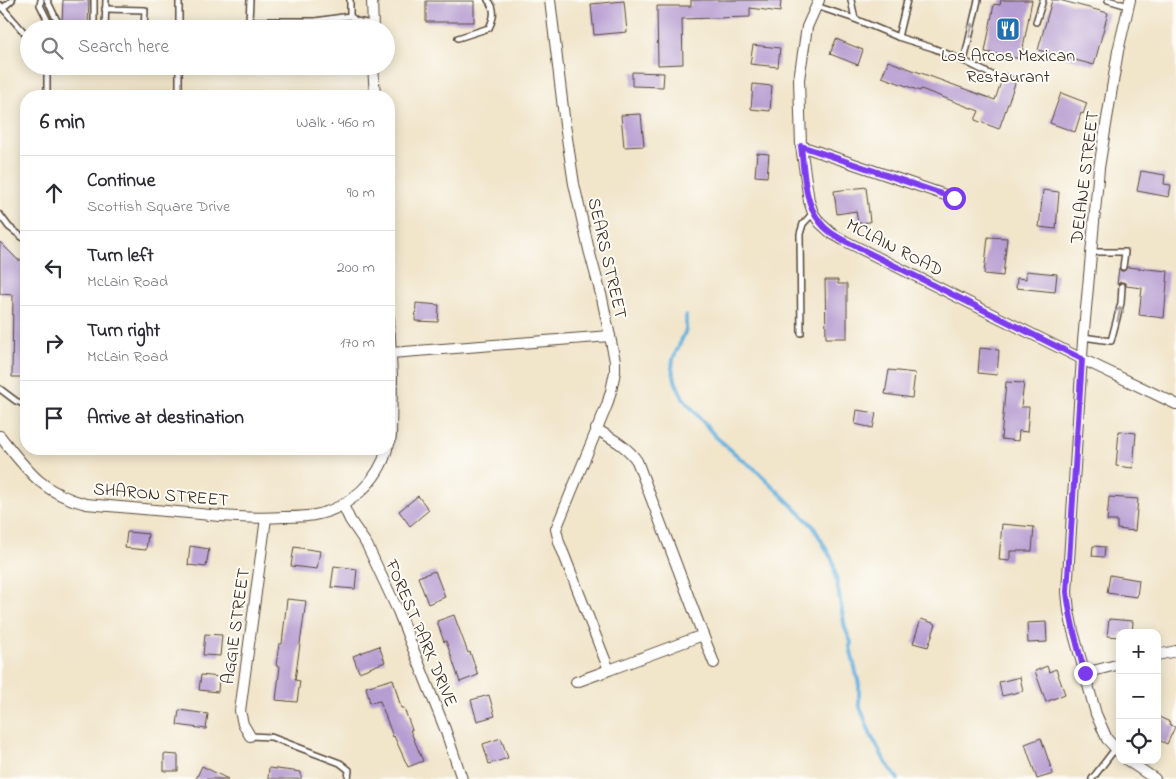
<!DOCTYPE html>
<meta charset="utf-8">
<style>
body{margin:0;font-family:"Indie Flower",sans-serif;background:#f2f2f3;color:#2b2b33}
.controls{position:absolute;right:15px;bottom:15px;display:grid;overflow:hidden;border-radius:10px;box-shadow:0 2px 12px #0003}
.controls button{width:45px;height:45px;display:grid;place-items:center;padding:0;border:0;border-bottom:1px solid #e1e1e2;background:#fff;color:#2b2b33;font:25px sans-serif}
.stop{position:absolute;width:15px;height:15px;margin:-11px;border:4px solid #7c3aed;border-radius:50%;background:#fff}
.stop.end{background:#7c3aed;border-color:#fff;box-shadow:0 1px 5px #0008}
.list{margin:0;padding:0;list-style:none}
h2{display:flex;justify-content:space-between;align-items:center;height:65px;margin:0;padding:0 20px;font-size:21px}
h2 small{font-size:16px;font-weight:400;color:#7c7c81}
.list li{display:grid;grid-template-columns:32px 1fr auto;gap:15px;align-items:center;box-sizing:border-box;height:75px;padding:0 20px;border-top:1px solid #e1e1e2}
.list b{display:block;font-size:19px;white-space:nowrap}
.list p{margin:0;font-size:16px;white-space:nowrap;color:#7c7c81}
.list em{font-size:16px;font-style:normal;color:#7c7c81}
.icon{flex:none;width:28px;height:28px;fill:none;stroke:currentColor;stroke-width:2;stroke-linecap:round;stroke-linejoin:round}
.map{position:relative;flex:none;width:1176px;height:779px;overflow:hidden}
.search{position:absolute;background:#fff;box-shadow:0 2px 12px #0003;left:20px;top:20px;width:375px;height:55px;display:flex;align-items:center;gap:12px;box-sizing:border-box;padding:0 18px;border-radius:28px;color:#7c7c81;font-size:19px}
.panel{position:absolute;background:#fff;box-shadow:0 2px 12px #0003;left:20px;top:90px;width:375px;height:365px;border-radius:20px}
.map>svg:first-child{display:block}
.lines{fill:none;stroke-linecap:round;stroke-linejoin:round}
.stream{stroke:#67b2df;stroke-width:4}
.building{fill:#b79ed2}
.service-casing{stroke:#564638;stroke-width:8}
.minor-casing{stroke:#564638;stroke-width:12}
.service{stroke:#fff;stroke-width:5}
.minor{stroke:#fff;stroke-width:10}
.oneway{stroke:#a79f9a}
.route{stroke:#7c3aed;stroke-width:6}
.labels{text-anchor:middle;stroke-width:4;stroke-linejoin:round;paint-order:stroke}
.poi-label{font-size:18px;fill:#3b2a1e;stroke:#fdfcf7}
.street-label{font-size:18px;fill:#3b2a1e;stroke:#fdfcf7}
</style>
<div class="map">
<svg width="1176" height="779" viewBox="0 0 1176 779">
<rect width="100%" height="100%" fill="#fdfcf7"/>
<filter id="ink" filterUnits="userSpaceOnUse"><feTurbulence type="fractalNoise" baseFrequency=".02" numOctaves="2"/><feDisplacementMap in="SourceGraphic" scale="10" xChannelSelector="R" yChannelSelector="G"/><feConvolveMatrix kernelMatrix="1 2 1 2 8 2 1 2 1" color-interpolation-filters="sRGB"/></filter>
<filter id="wash" filterUnits="userSpaceOnUse"><feTurbulence type="fractalNoise" baseFrequency=".0096" numOctaves="4" result="noise"/><feDisplacementMap in="SourceGraphic" scale="20" xChannelSelector="R" yChannelSelector="G"/><feGaussianBlur stdDeviation="1.12" result="paint"/><feColorMatrix in="noise" values="0 0 0 0 0 0 0 0 0 0 0 0 0 0 0 0 0 1.4 0 .05"/><feComposite in="paint" operator="in"/></filter>
<g filter="url(#wash)">
<rect width="100%" height="100%" fill="#f1e5ca"/>
<g class="lines">
<!-- stream -->
<polyline class="stream" points="686,316 686,330 673,359 672,368 676,383 683,398 715,436 740,458 755,469 813,526 833,561 845,628 851,642 850,647 859,685 859,704 870,733 886,763 898,779"/>
</g>
<g id="blocks">
<!-- building -->
<g class="building">
<polygon points="63,0 89,0 88,26 64,26 62,22"/>
<polygon points="691,0 781,0 780,12 750,8 750,17 682,19 683,64 658,65 657,6 691,6"/>
<polygon points="1001,0 1032,0 1021,59 985,52 994,4 1000,5"/>
<polygon points="1052,0 1059,0 1108,13 1094,65 1038,50"/>
<rect x="426" y="1" width="48" height="21"/>
<polygon points="624,1 627,32 594,35 591,4"/>
<polygon points="836,39 863,50 858,65 830,54"/>
<polygon points="753,45 780,48 778,67 750,64"/>
<polygon points="888,61 995,100 1004,73 1017,78 999,129 975,120 979,111 921,89 920,91 882,77"/>
<polygon points="632,72 664,73 663,87 632,86"/>
<polygon points="753,84 772,86 770,111 751,109"/>
<polygon points="1061,93 1087,103 1083,114 1081,113 1075,132 1050,123"/>
<polygon points="641,114 644,146 624,147 621,115"/>
<polygon points="757,153 769,154 767,177 755,176"/>
<polygon points="1141,171 1165,175 1164,184 1171,185 1169,197 1137,191"/>
<polygon points="866,187 870,222 858,223 856,211 837,214 834,191"/>
<polygon points="1043,190 1059,192 1056,229 1039,227"/>
<polygon points="988,237 1007,238 1003,276 984,274"/>
<polygon points="0,242 18,260 26,260 26,377 12,377 13,295 0,294"/>
<polygon points="1127,267 1168,271 1164,318 1139,315 1142,288 1126,286 1126,284 1123,282 1120,282 1117,285 1119,268 1121,271 1124,271"/>
<polygon points="1026,271 1057,274 1055,292 1016,288 1017,278 1026,279"/>
<polygon points="825,280 838,280 838,284 847,284 847,338 826,338"/>
<polygon points="416,303 439,305 438,322 415,321"/>
<polygon points="980,348 999,350 997,375 978,373"/>
<polygon points="889,370 915,373 912,398 885,394"/>
<polygon points="1006,382 1024,383 1021,407 1029,407 1027,432 1019,431 1018,441 1001,439"/>
<polygon points="857,410 876,413 873,428 855,424"/>
<polygon points="1119,431 1136,433 1133,468 1116,466"/>
<polygon points="418,496 429,510 410,526 399,511"/>
<polygon points="1109,497 1138,499 1135,531 1117,529 1117,521 1107,521"/>
<polygon points="1002,524 1034,527 1032,551 1010,551 1010,561 999,560"/>
<polygon points="127,532 148,534 146,550 125,548"/>
<polygon points="190,546 209,549 206,567 188,565"/>
<polygon points="1093,546 1105,547 1104,557 1092,556"/>
<polygon points="294,547 320,551 317,569 291,566"/>
<polygon points="334,566 357,569 355,589 331,587"/>
<polygon points="435,571 445,597 428,604 418,577"/>
<polygon points="1110,575 1139,580 1137,597 1107,593"/>
<polygon points="287,599 306,601 295,680 300,681 297,702 276,700 280,666 276,666 279,644 282,644"/>
<polygon points="454,615 468,653 470,652 478,675 460,682 446,641 444,642 437,621"/>
<polygon points="921,619 936,624 928,647 913,643"/>
<polygon points="1109,619 1133,621 1132,633 1120,633 1120,637 1107,636"/>
<polygon points="1046,622 1047,642 1028,643 1027,623"/>
<polygon points="205,634 222,635 220,656 203,655"/>
<polygon points="379,646 385,662 359,672 353,656"/>
<polygon points="1047,666 1049,672 1056,669 1065,694 1046,702 1035,671"/>
<polygon points="201,675 219,677 218,692 199,690"/>
<polygon points="1020,677 1023,691 1002,696 999,682"/>
<polygon points="393,679 401,708 404,708 412,730 410,730 423,761 408,767 394,736 393,737 380,701 370,703 366,687"/>
<polygon points="489,695 495,716 477,721 471,700"/>
<polygon points="179,710 208,714 206,729 177,725"/>
<polygon points="1157,716 1170,722 1169,724 1175,727 1167,744 1157,739"/>
<polygon points="501,738 508,758 489,764 483,744"/>
<polygon points="1041,738 1053,774 1037,779 1025,744"/>
<polygon points="164,754 178,755 178,771 164,771"/>
<polygon points="202,766 228,779 196,779"/>
<polygon points="269,768 301,772 301,779 268,779"/>
</g>
</g>
</g>
<g filter="url(#ink)">
<use href="#blocks" fill-opacity="0" stroke="#564638" stroke-width="1"/>
<g class="lines">
<!-- service casing -->
<g class="service-casing">
<g id="service">
<polyline points="41,0 40,5 52,29"/>
<polyline points="47,0 61,29"/>
<polyline points="179,0 179,29"/>
<polyline points="250,0 249,21 315,21 350,16"/>
<polyline points="350,0 350,16 356,21 372,24"/>
<polyline points="851,0 855,19"/>
<polyline points="1108,0 1128,6"/>
<polyline points="0,5 29,38"/>
<polyline points="816,6 855,19 898,37 933,48 964,61 994,76"/>
<polyline points="3,8 12,0"/>
<polyline points="105,9 145,10 144,29"/>
<polyline points="1036,22 1043,0"/>
<polyline points="94,29 94,0"/>
<polyline points="105,29 106,0"/>
<polyline points="898,37 907,0"/>
<path d="M458 38 489 28C494 18 496 9 488 0"/>
<polyline points="964,61 978,0"/>
<polyline points="47,96 47,66"/>
<polyline points="179,96 179,66"/>
<polyline points="0,215 9,227 26,240"/>
<polyline points="1091,252 1125,252 1123,267"/>
<polyline points="801,333 800,234 803,224 813,213"/>
<polyline points="1083,337 1111,341 1121,303 1122,286"/>
<polyline points="0,389 16,401 26,405"/>
<polyline points="250,736 271,737 340,763 349,770 348,779"/>
<polyline points="1092,779 1115,749"/>
</g>
</g>
<!-- minor casing -->
<g class="minor-casing">
<g id="minor">
<polyline points="372,0 373,29"/>
<path d="M550 0 565 125 574 184 589 250 602 298 615 361V372L611 391 607 405 556 529 559 542 609 670 703 635 637 461C627 446 611 438 596 429"/>
<polyline points="819,0 807,27 799,79 801,146 809,201 813,213 820,223 831,233 845,241 1082,359 1176,404"/>
<polyline points="373,66 375,96"/>
<polyline points="801,146 954,198"/>
<polyline points="389,318 392,377 391,436 389,444"/>
<polyline points="391,353 610,336"/>
<path d="M0 436C27 470 42 493 86 504 124 507 162 511 200 514 228 517 256 519 284 517 296 517 308 517 319 514 350 507 379 480 387 449"/>
<polyline points="343,505 350,520 367,545 398,611 445,729 462,779"/>
<polyline points="703,635 714,663"/>
<polyline points="1157,655 1176,651"/>
<polyline points="1085,673 1120,664"/>
<polyline points="576,682 609,670"/>
<polyline points="250,736 243,724 240,711 266,518"/>
<polyline points="1120,753 1107,739 1096,714 1073,631 1069,611 1067,592 1083,341 1099,168 1118,51 1130,0"/>
<polyline points="1127,760 1155,779"/>
</g>
</g>
<!-- service -->
<use href="#service" class="service"/>
<!-- minor -->
<use href="#minor" class="minor"/>
</g>
<!-- one-way arrows -->
<defs><path id="oneway-shaft" d="M-6 0H5M1.5-3L5.5 0L1.5 3" fill="none" stroke-width="1.6" stroke-linecap="round" stroke-linejoin="round" transform="scale(1.25)"/></defs>
<g class="oneway">
<use href="#oneway-shaft" transform="translate(971 30) rotate(-77)"/>
<use href="#oneway-shaft" transform="translate(1119 314) rotate(-77)"/>
</g>
</g>
<g class="lines" filter="url(#ink)">
<!-- route -->
<path class="route" d="M954 198 801 146C804 170 804 203 820 222 826 231 836 236 845 241L1082 359 1067 592C1070 620 1077 646 1085 673"/>
</g>
<!-- icons -->
<defs>
<g id="restaurant-square" transform="scale(1.25)"><rect x="-9" y="-9" width="18" height="18" rx="4" fill="#1f6fb2" stroke="#fdfcf7"/><path d="M-5-6h1v4h1v-4h1v4h1v-4h1v5L-1.5 .5V6h-2V.5L-5-1ZM5-6V6H3V1.5H1.5Q1.5-4 5-6Z" fill="#fff"/></g>
</defs>
<g fill-rule="evenodd">
<use href="#restaurant-square" x="1008" y="29"/>
</g>
<g class="labels">
<!-- poi labels -->
<g class="poi-label">
<text x="1008" y="61">Los Arcos Mexican<tspan x="1008" dy="21">Restaurant</tspan></text>
</g>
<!-- street labels -->
<g class="street-label">
<text transform="translate(1084 177) rotate(-83)" y="6">DELANE STREET</text>
<text transform="translate(895 247) rotate(27)" y="6">MCLAIN ROAD</text>
<text transform="translate(608 258) rotate(77)" y="6">SEARS STREET</text>
<text transform="translate(161 494) rotate(5)" y="6">SHARON STREET</text>
<text transform="translate(235 626) rotate(-82)" y="6">AGGIE STREET</text>
<text transform="translate(422 633) rotate(67)" y="6">FOREST PARK DRIVE</text>
</g>
</g>
</svg>
<div class="controls">
<button>+</button>
<button>−</button>
<button><svg class="icon" aria-label="locate" viewBox="0 0 24 24"><circle cx="12" cy="12" r="6"/><path d="M12 2v4M12 18v4M2 12h4M18 12h4"/></svg></button>
</div>
<div class="stop" style="left:954px;top:198px"></div>
<div class="stop end" style="left:1085px;top:673px"></div>
<div class="search"><svg class="icon" aria-label="search" viewBox="0 0 24 24"><circle cx="10" cy="10" r="6"/><path d="M15 15l6 6"/></svg>Search here</div>
<section class="panel">
<h2>6 min<small>Walk · 460 m</small></h2>
<ul class="list">
<li><svg class="icon" aria-label="ahead" viewBox="0 0 24 24"><path d="M12 20V5M6 11l6-6 6 6"/></svg><div><b>Continue</b><p>Scottish Square Drive</p></div><em>90 m</em></li>
<li><svg class="icon" aria-label="left" viewBox="0 0 24 24"><path d="M17 20v-9H6M10 6l-5 5 5 5"/></svg><div><b>Turn left</b><p>McLain Road</p></div><em>200 m</em></li>
<li><svg class="icon" aria-label="right" viewBox="0 0 24 24"><path d="M7 20v-9h11M14 6l5 5-5 5"/></svg><div><b>Turn right</b><p>McLain Road</p></div><em>170 m</em></li>
<li><svg class="icon" aria-label="arrive" viewBox="0 0 24 24"><path d="M6 21V4h12l-3 4 3 4H6"/></svg><div><b>Arrive at destination</b></div></li>
</ul>
</section>
</div>
